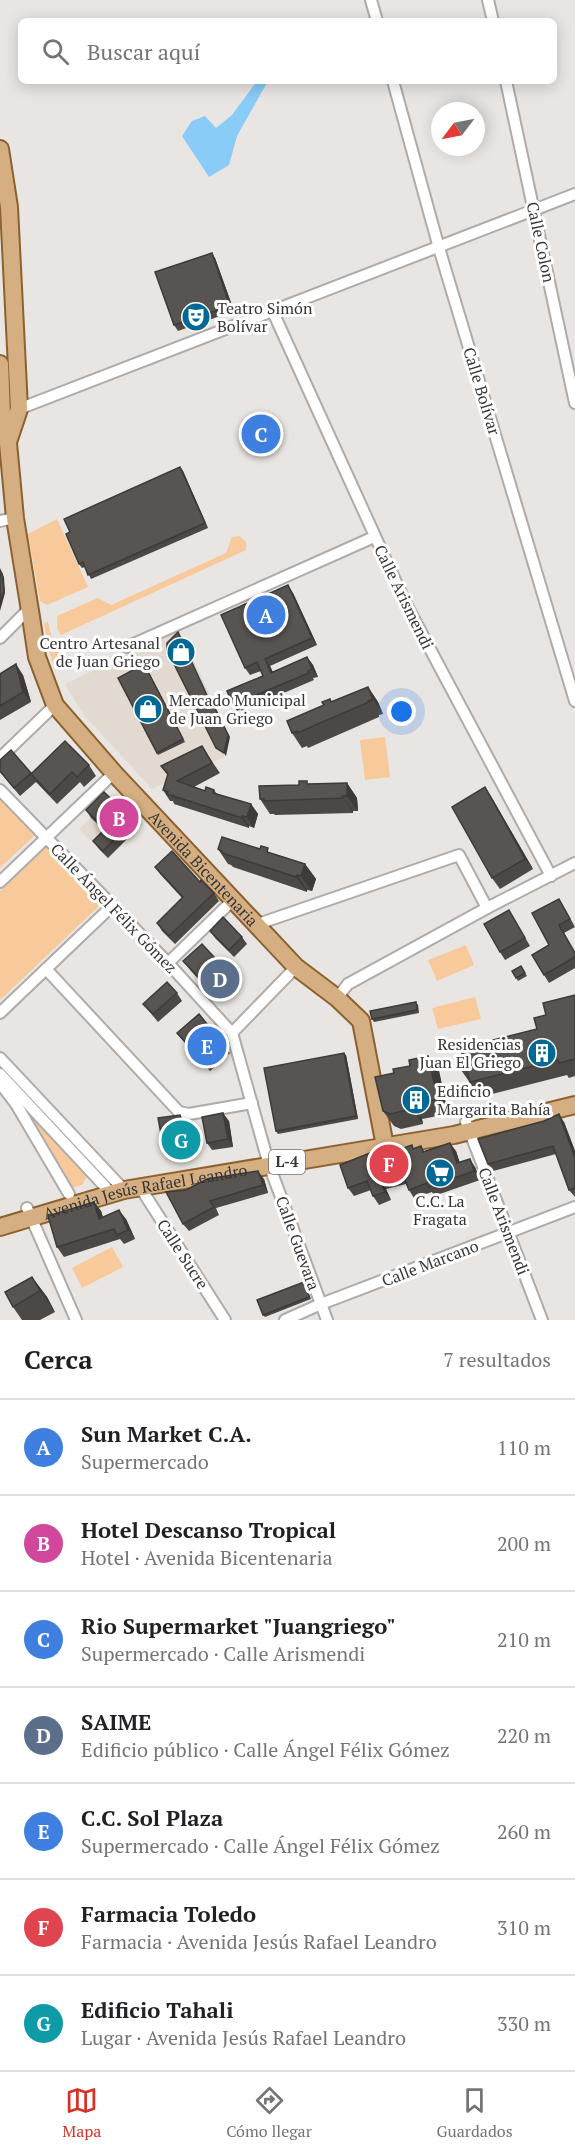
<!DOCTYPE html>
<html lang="es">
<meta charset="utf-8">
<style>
body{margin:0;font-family:"PT Serif",serif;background:#f2f2f2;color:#202124}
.compass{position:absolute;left:431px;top:102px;width:54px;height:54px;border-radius:50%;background:#fff;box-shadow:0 3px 15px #0003;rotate:238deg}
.you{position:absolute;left:402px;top:712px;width:21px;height:21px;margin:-15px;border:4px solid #fff;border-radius:50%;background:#1a73e8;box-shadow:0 0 0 9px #1a73e833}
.badge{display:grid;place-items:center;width:39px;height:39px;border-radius:50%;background:#d93025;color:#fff;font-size:20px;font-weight:700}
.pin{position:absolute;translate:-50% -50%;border:3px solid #fff;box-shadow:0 2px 6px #0006}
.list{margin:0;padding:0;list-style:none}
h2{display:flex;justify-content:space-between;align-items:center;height:78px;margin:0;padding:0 24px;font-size:26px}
h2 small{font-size:20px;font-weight:400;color:#757577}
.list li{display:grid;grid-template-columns:39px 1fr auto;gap:18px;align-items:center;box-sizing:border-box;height:96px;padding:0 24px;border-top:2px solid #e0e0e0}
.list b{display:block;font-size:22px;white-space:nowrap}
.list p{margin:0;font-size:20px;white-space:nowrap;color:#757577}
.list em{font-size:20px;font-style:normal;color:#757577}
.icon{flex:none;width:33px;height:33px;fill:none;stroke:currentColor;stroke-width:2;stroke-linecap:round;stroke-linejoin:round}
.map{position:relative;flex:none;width:575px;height:1320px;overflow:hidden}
.search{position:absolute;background:#fff;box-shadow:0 3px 15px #0003;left:18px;right:18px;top:18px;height:66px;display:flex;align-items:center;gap:15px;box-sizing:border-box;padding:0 21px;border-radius:9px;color:#757577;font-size:22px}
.sheet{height:750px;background:#fff}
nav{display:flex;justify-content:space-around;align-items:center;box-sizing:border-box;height:84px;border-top:2px solid #e0e0e0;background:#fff;font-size:16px;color:#757577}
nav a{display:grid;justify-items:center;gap:3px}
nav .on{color:#d93025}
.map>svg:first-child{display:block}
.built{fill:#e2d9d0}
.green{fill:#f8c99a}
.water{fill:#88ccf7}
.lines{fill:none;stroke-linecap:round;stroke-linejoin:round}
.street-casing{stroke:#afaba8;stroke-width:14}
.primary-casing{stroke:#8c612f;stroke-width:20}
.street{stroke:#fff;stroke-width:10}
.primary{stroke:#d5ae81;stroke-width:16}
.wall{fill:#4b4846}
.shaded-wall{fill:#3d3b39}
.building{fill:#575451;stroke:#3d3b39;stroke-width:1.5}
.labels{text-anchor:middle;stroke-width:6;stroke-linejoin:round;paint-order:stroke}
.shield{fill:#fff;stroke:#737271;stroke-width:1.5}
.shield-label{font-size:15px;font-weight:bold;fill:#373534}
.street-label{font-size:16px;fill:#373534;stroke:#fff}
.poi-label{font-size:16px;fill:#373534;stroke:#fff;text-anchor:start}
</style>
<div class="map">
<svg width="575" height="1320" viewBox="0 0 575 1320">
<rect width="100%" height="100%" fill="#e9e5e2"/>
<!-- built -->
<g class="built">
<polygon points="179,630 230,737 226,756 152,789 86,717 75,701 65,684"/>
<polygon points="114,795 143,824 108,858 79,829"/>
</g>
<!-- green -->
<g class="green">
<polygon points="57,519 88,587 47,605 40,601 28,534"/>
<polygon points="239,536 246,542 246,550 61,635 57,628 57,616 98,598 111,605 226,553 232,537"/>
<path d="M48 622C50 632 53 642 60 650 66 656 71 657 74 664 71 666 64 670 60 669 49 668 46 632 44 623Z"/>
<polygon points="385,737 390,777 365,780 360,740"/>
<polygon points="0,798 35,835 0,868"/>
<polygon points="47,846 97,900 99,903 98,907 0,1000 0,891"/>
<polygon points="466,945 474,965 437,981 428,960"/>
<polygon points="475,997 481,1019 438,1029 432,1008"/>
<polygon points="29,1114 88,1175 82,1185 72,1188"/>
<polygon points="112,1247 123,1267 82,1288 72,1268"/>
</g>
<!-- water -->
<polygon class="water" points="257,81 268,81 237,136 229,165 209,177 182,136 192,121 205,116 216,128 232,115"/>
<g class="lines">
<!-- street casing -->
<g class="street-casing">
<g id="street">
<polyline points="371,0 377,21"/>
<polyline points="488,0 493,21"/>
<polyline points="393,81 439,248 575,701"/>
<polyline points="506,81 575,403"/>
<polyline points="273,312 405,602 551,876"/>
<polyline points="16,410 575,194"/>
<polyline points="0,521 15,518"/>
<polyline points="0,638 29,609"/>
<polyline points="127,647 374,537"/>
<polyline points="0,758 55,705"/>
<polyline points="0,790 168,963 232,1033 269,1165 327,1320"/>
<polyline points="0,882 114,773"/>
<polyline points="258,924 459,855 487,908"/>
<polyline points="168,963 234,899"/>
<polyline points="46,969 179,1112 189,1114 252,1103"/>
<polyline points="337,998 348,984 487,908 575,863"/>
<polyline points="0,1013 112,906"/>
<polyline points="232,1033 296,967"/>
<polyline points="0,1058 124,1190"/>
<polyline points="0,1074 111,1193"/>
<polyline points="0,1083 16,1104 69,1194"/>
<polyline points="466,1122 542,1320"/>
<polyline points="140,1187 225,1320"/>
<polyline points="27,1208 76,1320"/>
<polyline points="285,1320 321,1304 575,1207"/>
</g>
</g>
<!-- primary casing -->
<g class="primary-casing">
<g id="primary">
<polyline points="0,149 9,207 18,388 19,409 8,442"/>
<path id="s1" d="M0 364 2 416 8 443 15 518 31 617 37 657 55 705 114 773 296 967 337 998 361 1021 385 1146"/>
<path id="s2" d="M0 1227 124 1190 454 1135 575 1105"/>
</g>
</g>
<!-- street -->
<use href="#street" class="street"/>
<!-- primary -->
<use href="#primary" class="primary"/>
</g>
<!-- wall -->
<g class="wall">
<polygon points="215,258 234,311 178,331 174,325"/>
<polygon points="180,467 183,471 208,528 91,579 85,567 82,568 79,564 70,532"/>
<polygon points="293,593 317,645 270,666 273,672 307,657 313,665 318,677 313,678 314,680 242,711 241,709 237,711 232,703 263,676 261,671 250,675 245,668"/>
<polygon points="146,667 185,742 158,755 157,753"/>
<polygon points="0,674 23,675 31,702 0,720"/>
<polygon points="368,687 378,702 383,714 379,715 379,717 308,748 307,746 302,748 292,733 332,702"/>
<polygon points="209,757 220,773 194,787 205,791 214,790 217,794 251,804 258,814 254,828 249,826 249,828 174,804 173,801 170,801 163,790 168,776 161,766"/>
<polygon points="0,760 31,773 89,765 96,776 84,787 80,782 57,804 36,782 20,796 0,772"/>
<polygon points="347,783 357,798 358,811 353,811 353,813 275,815 274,814 270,814 260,799 309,784"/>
<polygon points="485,787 492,798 533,869 500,889 492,878"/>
<polygon points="86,810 133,820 138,828 108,858 99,849 93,841 104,830 91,818"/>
<polygon points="218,849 272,853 305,864 316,879 312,891 307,890 307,892 233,867 231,865 228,864"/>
<polygon points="155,867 200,882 214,893 219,901 175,944 162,931 157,923 182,898 160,874"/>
<polygon points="564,907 575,927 564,933 575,952 575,968 549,983 544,975 549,945"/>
<polygon points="514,918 530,946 505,960 500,952"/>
<polygon points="210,931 242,937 247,944 234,957 215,938"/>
<polygon points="183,961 227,971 234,981 216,999 191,971"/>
<polygon points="521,966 527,976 518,981 512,971"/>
<polygon points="177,993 182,1001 158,1022 143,1004"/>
<polygon points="575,995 575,1076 569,1078 567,1075 480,1097 461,1070 463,1058 537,1029 546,1015"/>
<polygon points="418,1004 419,1013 374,1022 372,1019"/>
<polygon points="177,1033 224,1045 230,1053 210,1071 183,1040"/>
<polygon points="346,1055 358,1119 278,1134 276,1131"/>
<polygon points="410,1066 439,1071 448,1114 422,1119 423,1124 401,1129 394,1126 383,1111 394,1073"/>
<polygon points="229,1121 233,1147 212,1150 207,1143"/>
<polygon points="564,1122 575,1151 575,1197 569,1190 556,1154 493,1171 488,1164"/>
<polygon points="191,1130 193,1146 171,1149 161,1134"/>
<polygon points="421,1146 424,1151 456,1151 459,1162 475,1167 480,1180 434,1196 432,1192 414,1198 409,1190 406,1184 386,1189 391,1200 379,1205 373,1196 371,1190 354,1196 348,1188 372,1155 414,1148"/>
<polygon points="264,1179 268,1193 216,1208 219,1215 189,1231 183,1224 186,1190"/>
<polygon points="94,1202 101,1211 103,1217 126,1219 135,1239 124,1244 120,1239 64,1257 57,1247"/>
<polygon points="32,1277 47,1297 55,1312 40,1320 22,1320 13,1307"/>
<polygon points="306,1285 311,1299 265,1317 263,1315"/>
</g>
<!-- shaded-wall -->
<g class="shaded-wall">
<polygon points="212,253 215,258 234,311 230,306"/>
<polygon points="180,467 183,471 208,528 205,523"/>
<polygon points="0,568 4,577 5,593 0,611"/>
<polygon points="288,585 293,593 317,645 312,638"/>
<polygon points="307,657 313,665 318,677 312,669"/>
<polygon points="265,659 270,666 276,680 271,673"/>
<polygon points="16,664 23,675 31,702 23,692"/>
<polygon points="368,687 378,702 383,714 373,699"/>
<polygon points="213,704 230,737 226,756 224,753"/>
<polygon points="347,783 357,798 358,811 347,796"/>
<polygon points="485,787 492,798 533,869 525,859"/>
<polygon points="342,796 353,811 353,813 343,798"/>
<polygon points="251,804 258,814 254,828 247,817"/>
<polygon points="242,816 249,826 249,828 242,818"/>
<polygon points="305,864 316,879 312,891 301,876"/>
<polygon points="297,875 307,890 307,892 296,877"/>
<polygon points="344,1053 346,1055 358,1119 356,1116"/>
<polygon points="428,1056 439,1071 448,1114 438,1099"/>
<polygon points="411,1105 422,1119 423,1124 412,1109"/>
<polygon points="223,1113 229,1121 233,1147 228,1139"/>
<polygon points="559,1114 564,1122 575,1151 575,1158"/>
<polygon points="180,1115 191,1130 193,1146 183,1131"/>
<polygon points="450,1143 456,1151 463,1172 457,1163"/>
<polygon points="470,1159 475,1167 480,1180 474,1171"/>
<polygon points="258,1171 264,1179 268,1193 263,1185"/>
<polygon points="380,1180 386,1189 391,1200 385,1192"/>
<polygon points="94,1202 101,1211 106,1228 99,1219"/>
<polygon points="119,1210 126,1219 135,1239 128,1230"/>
<polygon points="32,1277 47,1297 55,1312 40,1291"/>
</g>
<!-- building -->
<g class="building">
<polygon points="212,253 230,306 174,325 155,272"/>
<polygon points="180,467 205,523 88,575 83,562 79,564 66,534 70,532 64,519"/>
<polygon points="0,570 2,574 4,591 0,603"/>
<polygon points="288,585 312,638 265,659 271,673 307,657 312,669 308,671 309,673 237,703 236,701 232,703 227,691 263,676 257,662 245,668 221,615"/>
<polygon points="178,632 211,704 213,704 228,735 224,753 216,748 167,650 167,643"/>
<polygon points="16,664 23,692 0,706 0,674"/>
<polygon points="144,664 183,739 157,753 118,678"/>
<polygon points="368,687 373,699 368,701 369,702 297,733 297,731 292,733 287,721 324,705 322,702 330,699 331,702"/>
<polygon points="65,741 89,765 77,777 72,772 50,794 31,774"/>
<polygon points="202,746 212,763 177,781 205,791 206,787 214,790 213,793 251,804 247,817 242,816 242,818 167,794 168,792 163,790 168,774 161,766"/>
<polygon points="11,750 31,773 14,788 0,771 0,760"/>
<polygon points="299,781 307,781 307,784 347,783 347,796 342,796 343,798 264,801 264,799 260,799 259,786 299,785"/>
<polygon points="485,787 525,859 492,878 452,807"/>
<polygon points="104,792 133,820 103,851 93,841 105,829 86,810"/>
<polygon points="222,837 260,849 261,846 268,848 267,852 305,864 301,876 297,875 296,877 222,853 222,851 218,849"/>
<polygon points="172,851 200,882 201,880 214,893 169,936 157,923 183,897 155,867"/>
<polygon points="559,899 570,919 559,925 575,953 575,957 544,975 532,955 549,945 532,913"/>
<polygon points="509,910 525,938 500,952 484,924"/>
<polygon points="223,917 242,937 229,950 210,931"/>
<polygon points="202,944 227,971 209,988 183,961"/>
<polygon points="521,966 525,973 516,978 512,971"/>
<polygon points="167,982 177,993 153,1014 143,1004"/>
<polygon points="575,995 575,1059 559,1063 558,1060 470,1082 466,1068 461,1070 458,1059 463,1058 461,1048 537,1029 534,1018 546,1015 543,1003"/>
<polygon points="416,1002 417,1010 372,1019 370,1011"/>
<polygon points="199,1014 224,1045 204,1063 177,1033"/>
<polygon points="344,1053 356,1116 276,1131 264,1068"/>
<polygon points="428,1056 438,1099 411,1105 412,1109 390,1114 383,1111 375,1077 394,1073 393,1069 410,1066 409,1060"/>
<polygon points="223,1113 228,1139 207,1143 202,1117"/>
<polygon points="559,1114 575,1158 575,1188 569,1190 553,1146 488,1164 478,1139 544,1121"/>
<polygon points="180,1115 183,1131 161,1134 158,1118"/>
<polygon points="450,1143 457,1163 470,1159 474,1171 429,1187 427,1183 409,1190 403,1175 380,1180 385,1192 373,1196 367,1181 348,1188 340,1165 370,1153 371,1155 393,1150 393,1152 412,1145 413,1149 421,1146 423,1152"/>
<polygon points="258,1171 263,1185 210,1201 214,1207 183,1224 166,1192 186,1190 207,1179"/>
<polygon points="94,1202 99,1219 119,1210 128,1230 117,1235 114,1229 57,1247 48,1216"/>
<polygon points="32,1277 40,1291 13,1307 5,1292"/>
<polygon points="304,1282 309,1297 263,1315 257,1300"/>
</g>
<!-- icons -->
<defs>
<g id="theatre-disc" transform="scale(1.5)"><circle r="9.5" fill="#006895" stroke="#fff"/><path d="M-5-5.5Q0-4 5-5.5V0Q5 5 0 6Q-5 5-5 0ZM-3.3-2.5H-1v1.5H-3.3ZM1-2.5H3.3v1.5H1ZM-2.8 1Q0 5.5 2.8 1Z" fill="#fff"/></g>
<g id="shop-disc" transform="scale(1.5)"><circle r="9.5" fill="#006895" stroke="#fff"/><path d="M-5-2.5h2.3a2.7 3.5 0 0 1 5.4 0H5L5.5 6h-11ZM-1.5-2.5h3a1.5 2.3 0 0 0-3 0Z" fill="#fff"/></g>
<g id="building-disc" transform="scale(1.5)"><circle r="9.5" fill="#006895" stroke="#fff"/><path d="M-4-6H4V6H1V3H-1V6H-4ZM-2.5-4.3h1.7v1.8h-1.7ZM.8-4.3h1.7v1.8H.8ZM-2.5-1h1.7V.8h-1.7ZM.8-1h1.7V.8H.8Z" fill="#fff"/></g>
<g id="supermarket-disc" transform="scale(1.5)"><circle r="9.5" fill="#006895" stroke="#fff"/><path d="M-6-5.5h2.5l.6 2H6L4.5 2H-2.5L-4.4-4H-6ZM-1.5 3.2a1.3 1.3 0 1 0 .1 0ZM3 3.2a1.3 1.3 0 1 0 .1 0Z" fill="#fff"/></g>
</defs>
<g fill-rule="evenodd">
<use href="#theatre-disc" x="196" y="317"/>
<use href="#shop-disc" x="181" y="652"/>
<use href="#shop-disc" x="148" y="709"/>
<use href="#building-disc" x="542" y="1053"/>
<use href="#building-disc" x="416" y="1100"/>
<use href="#supermarket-disc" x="440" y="1173"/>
</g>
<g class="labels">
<!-- shield labels -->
<rect class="shield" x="269" y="1150" width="36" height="24" rx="4.5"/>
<g class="shield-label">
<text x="287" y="1167">L-4</text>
</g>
<!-- street labels -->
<g class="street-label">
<text transform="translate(541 242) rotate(78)" y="6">Calle Colon</text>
<text transform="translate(482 391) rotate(73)" y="6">Calle Bolívar</text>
<text transform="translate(404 597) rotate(64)" y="6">Calle Arismendi</text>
<text dy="6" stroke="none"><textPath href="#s1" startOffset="568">Avenida Bicentenaria</textPath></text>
<text transform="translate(114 908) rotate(46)" y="6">Calle Ángel Félix Gómez</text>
<text dy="6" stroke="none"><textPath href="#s2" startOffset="150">Avenida Jesús Rafael Leandro</textPath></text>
<text transform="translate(504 1221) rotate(69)" y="6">Calle Arismendi</text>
<text transform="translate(298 1243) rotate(70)" y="6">Calle Guevara</text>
<text transform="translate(183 1254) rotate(57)" y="6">Calle Sucre</text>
<text transform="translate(430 1263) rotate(-21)" y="6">Calle Marcano</text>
</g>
<!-- poi labels -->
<g class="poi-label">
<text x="217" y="314">Teatro Simón<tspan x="217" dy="18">Bolívar</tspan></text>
<text x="160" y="649" text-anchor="end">Centro Artesanal<tspan x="160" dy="18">de Juan Griego</tspan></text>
<text x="169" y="706">Mercado Municipal<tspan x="169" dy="18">de Juan Griego</tspan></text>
<text x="521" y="1050" text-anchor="end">Residencias<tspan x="521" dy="18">Juan El Griego</tspan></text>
<text x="437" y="1097">Edificio<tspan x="437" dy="18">Margarita Bahía</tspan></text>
<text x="440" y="1207" text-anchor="middle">C.C. La<tspan x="440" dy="18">Fragata</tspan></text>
</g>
</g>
</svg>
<svg class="compass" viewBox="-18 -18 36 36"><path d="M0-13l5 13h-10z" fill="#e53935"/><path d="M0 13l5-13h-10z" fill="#757577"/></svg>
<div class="you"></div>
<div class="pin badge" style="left:266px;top:615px;background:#3f7fe0">A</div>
<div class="pin badge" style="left:119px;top:818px;background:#d1479c">B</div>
<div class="pin badge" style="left:261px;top:434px;background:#3f7fe0">C</div>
<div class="pin badge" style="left:220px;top:979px;background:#5c6f8a">D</div>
<div class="pin badge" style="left:207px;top:1046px;background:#3f7fe0">E</div>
<div class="pin badge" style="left:389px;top:1164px;background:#e0444e">F</div>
<div class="pin badge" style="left:181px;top:1140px;background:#0f9aa8">G</div>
<div class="search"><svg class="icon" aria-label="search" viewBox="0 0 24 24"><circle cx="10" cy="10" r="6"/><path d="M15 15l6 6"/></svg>Buscar aquí</div>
</div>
<section class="sheet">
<h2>Cerca<small>7 resultados</small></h2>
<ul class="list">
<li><span class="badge" style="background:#3f7fe0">A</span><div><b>Sun Market C.A.</b><p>Supermercado</p></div><em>110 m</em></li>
<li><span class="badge" style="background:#d1479c">B</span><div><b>Hotel Descanso Tropical</b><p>Hotel · Avenida Bicentenaria</p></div><em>200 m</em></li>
<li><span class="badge" style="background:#3f7fe0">C</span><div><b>Rio Supermarket &quot;Juangriego&quot;</b><p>Supermercado · Calle Arismendi</p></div><em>210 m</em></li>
<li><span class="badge" style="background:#5c6f8a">D</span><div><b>SAIME</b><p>Edificio público · Calle Ángel Félix Gómez</p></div><em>220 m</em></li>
<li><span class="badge" style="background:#3f7fe0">E</span><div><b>C.C. Sol Plaza</b><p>Supermercado · Calle Ángel Félix Gómez</p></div><em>260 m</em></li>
<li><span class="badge" style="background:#e0444e">F</span><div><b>Farmacia Toledo</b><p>Farmacia · Avenida Jesús Rafael Leandro</p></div><em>310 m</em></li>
<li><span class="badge" style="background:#0f9aa8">G</span><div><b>Edificio Tahali</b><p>Lugar · Avenida Jesús Rafael Leandro</p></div><em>330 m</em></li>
</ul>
</section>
<nav>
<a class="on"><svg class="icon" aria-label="map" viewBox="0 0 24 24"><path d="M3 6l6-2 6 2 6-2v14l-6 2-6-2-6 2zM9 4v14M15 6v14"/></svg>Mapa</a>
<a><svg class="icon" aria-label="directions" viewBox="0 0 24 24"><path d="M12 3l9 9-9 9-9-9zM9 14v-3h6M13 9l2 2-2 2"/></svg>Cómo llegar</a>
<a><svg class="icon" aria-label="saved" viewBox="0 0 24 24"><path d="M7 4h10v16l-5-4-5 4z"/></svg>Guardados</a>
</nav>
